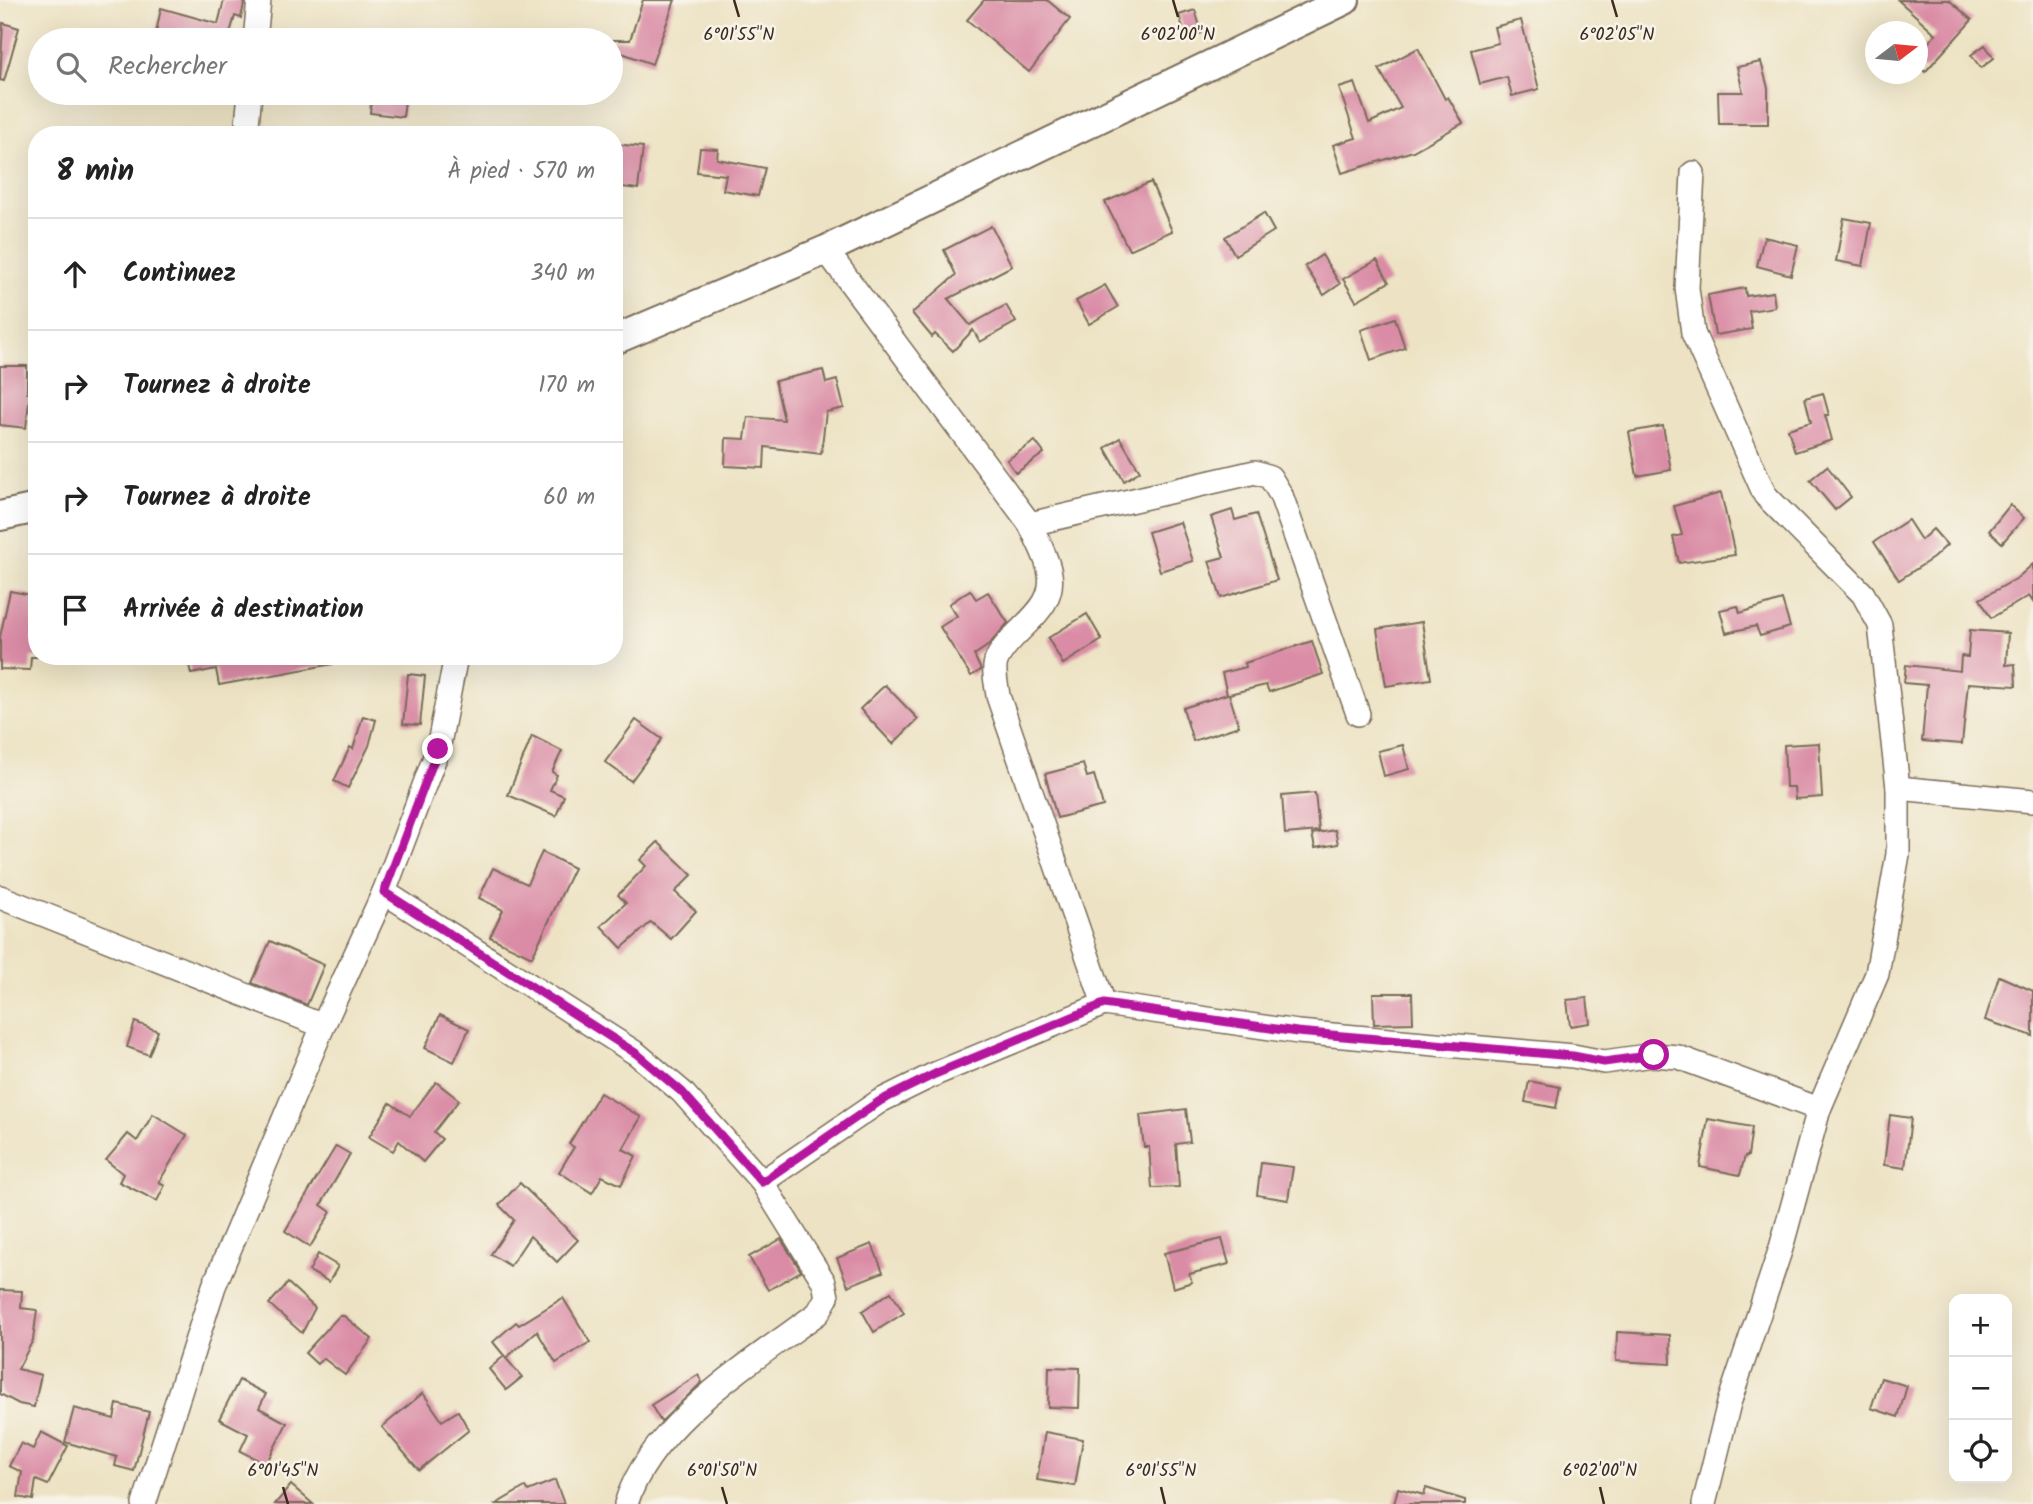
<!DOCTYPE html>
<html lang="fr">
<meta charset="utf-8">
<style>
body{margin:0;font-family:Kalam,sans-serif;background:#f2f2f2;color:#222}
.controls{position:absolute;right:21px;bottom:21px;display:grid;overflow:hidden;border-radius:14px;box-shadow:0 7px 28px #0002}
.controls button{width:63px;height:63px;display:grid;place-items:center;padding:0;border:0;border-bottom:2px solid #e0e0e0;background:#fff;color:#222;font:35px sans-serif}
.compass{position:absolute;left:1865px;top:21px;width:63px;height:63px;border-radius:50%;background:#fff;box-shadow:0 7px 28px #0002;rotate:74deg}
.stop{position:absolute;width:21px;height:21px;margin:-16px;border:5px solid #b5179e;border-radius:50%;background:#fff}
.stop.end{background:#b5179e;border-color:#fff;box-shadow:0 2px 7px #0008}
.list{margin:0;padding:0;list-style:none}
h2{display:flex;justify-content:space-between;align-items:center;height:91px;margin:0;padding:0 28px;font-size:30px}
h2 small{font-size:23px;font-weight:400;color:#767676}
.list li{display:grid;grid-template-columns:46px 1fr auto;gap:21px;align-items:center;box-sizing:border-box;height:112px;padding:0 28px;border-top:2px solid #e0e0e0}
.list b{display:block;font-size:26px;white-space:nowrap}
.list em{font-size:23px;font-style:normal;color:#767676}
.icon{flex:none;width:38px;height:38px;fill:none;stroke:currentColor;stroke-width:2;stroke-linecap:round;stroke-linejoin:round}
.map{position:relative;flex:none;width:2033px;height:1504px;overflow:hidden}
.search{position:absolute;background:#fff;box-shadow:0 7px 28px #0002;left:28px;top:28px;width:595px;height:77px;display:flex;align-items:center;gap:18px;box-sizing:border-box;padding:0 24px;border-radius:38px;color:#767676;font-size:26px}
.panel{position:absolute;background:#fff;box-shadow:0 7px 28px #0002;left:28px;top:126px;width:595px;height:539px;border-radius:28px}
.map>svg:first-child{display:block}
.building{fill:#da8ca6}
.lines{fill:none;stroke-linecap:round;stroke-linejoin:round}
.minor-casing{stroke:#796b58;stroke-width:26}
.major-casing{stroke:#796b58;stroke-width:32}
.minor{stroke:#fff;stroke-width:23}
.major{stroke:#fff;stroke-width:28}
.route{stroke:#b5179e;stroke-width:9}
.ticks{fill:none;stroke:#3b2a1e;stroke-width:2.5}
.ticks-label{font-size:18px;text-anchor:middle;fill:#3b2a1e;stroke:#f7f3e8;stroke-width:5;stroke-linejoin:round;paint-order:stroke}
</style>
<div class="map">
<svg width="2033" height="1504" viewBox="0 0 2033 1504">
<rect width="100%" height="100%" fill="#f7f3e8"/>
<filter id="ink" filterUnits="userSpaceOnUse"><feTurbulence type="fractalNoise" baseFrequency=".0143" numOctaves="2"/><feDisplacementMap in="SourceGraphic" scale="14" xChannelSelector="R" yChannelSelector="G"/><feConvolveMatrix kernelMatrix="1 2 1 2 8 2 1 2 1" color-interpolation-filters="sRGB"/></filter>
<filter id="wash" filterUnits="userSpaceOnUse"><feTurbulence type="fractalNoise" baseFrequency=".00686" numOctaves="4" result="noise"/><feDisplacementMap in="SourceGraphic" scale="28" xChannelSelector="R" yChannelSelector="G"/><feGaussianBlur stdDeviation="1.57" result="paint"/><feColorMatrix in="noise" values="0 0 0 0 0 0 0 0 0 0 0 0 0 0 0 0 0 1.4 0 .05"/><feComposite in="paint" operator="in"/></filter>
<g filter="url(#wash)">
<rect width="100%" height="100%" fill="#ede3c4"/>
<g id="blocks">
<!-- building -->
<g class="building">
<polygon points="224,0 245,0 241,18 235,16 228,40 192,40 156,33 161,8 218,24"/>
<polygon points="643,0 675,0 652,64 611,49 611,40 591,40 630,40"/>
<polygon points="984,0 1047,0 1070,19 1029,72 967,20"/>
<polygon points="1898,0 1949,0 1972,20 1925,72 1917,65 1917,55 1936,34"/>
<polygon points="1195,10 1202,33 1186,38 1179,15"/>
<polygon points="1521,20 1539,89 1512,96 1507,77 1480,84 1471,50 1498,43 1494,27"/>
<polygon points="3,23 19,28 4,81 0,80"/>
<polygon points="1985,45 1994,58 1981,68 1971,55"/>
<polygon points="1418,48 1445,99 1448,97 1463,123 1413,151 1342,173 1333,145 1356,138 1339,88 1355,83 1369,123 1401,108 1379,69"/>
<polygon points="1761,62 1768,88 1768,124 1719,124 1718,92 1743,92 1737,67"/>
<polygon points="372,93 406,93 403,117 370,113"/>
<polygon points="614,144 643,147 638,189 614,186"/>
<polygon points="700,148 718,149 717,159 765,168 758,196 723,190 726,175 697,172"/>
<polygon points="1151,182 1172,231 1129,250 1105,202"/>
<polygon points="1264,213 1274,231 1235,255 1225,237"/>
<polygon points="1844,218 1871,223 1863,266 1836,261"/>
<polygon points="991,226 1012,266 948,299 970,325 1006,305 1016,322 980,342 973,330 953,351 935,334 932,337 912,313 956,275 944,250"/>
<polygon points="1764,237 1798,245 1791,275 1757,266"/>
<polygon points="1322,255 1340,284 1324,295 1305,266"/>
<polygon points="1377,260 1389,282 1356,301 1343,279"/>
<polygon points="1105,285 1118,307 1089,324 1076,301"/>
<polygon points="1745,288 1746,296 1773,292 1775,307 1749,311 1752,329 1715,335 1708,295"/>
<polygon points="1395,318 1405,348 1371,360 1361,330"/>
<polygon points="0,366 27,366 27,393 30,393 26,428 0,425"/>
<polygon points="823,370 826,383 837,380 844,408 826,412 821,454 765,447 764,468 725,466 726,438 745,439 748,417 784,420 775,381"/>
<polygon points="1823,393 1829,415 1825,415 1832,440 1795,452 1788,429 1811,422 1805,398"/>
<polygon points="1663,426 1671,470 1637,476 1629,432"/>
<polygon points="1120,438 1140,471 1124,481 1105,448"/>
<polygon points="1035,441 1044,453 1016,473 1007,460"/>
<polygon points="1827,466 1851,497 1835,510 1810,480"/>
<polygon points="1721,493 1735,555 1679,563 1673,537 1682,535 1674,506"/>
<polygon points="2010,505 2024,518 2002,543 1989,531"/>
<polygon points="1232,510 1235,520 1256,514 1277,580 1221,598 1209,561 1224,557 1211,517"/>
<polygon points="1908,520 1921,540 1933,529 1947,545 1933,558 1899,580 1874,542"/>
<polygon points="1180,522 1193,561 1160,571 1148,532"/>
<polygon points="2033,564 2033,602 2029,596 1991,618 1980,599 2016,579"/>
<polygon points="970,590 976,599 988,592 1008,623 989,645 974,655 981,670 971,676 940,627 957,616 949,604"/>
<polygon points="10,591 37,596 37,657 31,657 30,670 0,669 0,637"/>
<polygon points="1782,600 1790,627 1760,636 1756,626 1726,633 1720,610 1738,606 1740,613"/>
<polygon points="1087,614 1102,640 1063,664 1048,638"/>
<polygon points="1422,622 1431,679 1386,686 1377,629"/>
<polygon points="1970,630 2008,633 2006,665 2015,664 2016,686 1968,683 1962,744 1922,741 1927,685 1904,683 1906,665 1960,671 1961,656 1968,657"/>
<polygon points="1312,641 1323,674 1269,692 1266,685 1229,694 1239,726 1193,741 1183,708 1227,694 1222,673 1246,667 1245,663"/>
<polygon points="187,656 333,656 333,664 219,685 216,669 191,674"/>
<polygon points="408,674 425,676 420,725 403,724"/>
<polygon points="885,685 918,719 893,744 860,709"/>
<polygon points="363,716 376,720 369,746 348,788 334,781 350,747 353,749"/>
<polygon points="636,720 662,739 631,781 605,762"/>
<polygon points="532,736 562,751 552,772 557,775 550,790 564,796 556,816 508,795"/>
<polygon points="1819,743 1822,797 1795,799 1794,787 1786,787 1784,745"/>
<polygon points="1403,745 1409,769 1384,776 1378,751"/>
<polygon points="1083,764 1087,777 1094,775 1103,806 1057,818 1045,774"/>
<polygon points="1315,793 1319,831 1285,834 1282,796"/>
<polygon points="1335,830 1338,844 1315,848 1312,834"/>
<polygon points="658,842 692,875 675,892 696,911 671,939 651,922 622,948 601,926 626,903 618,895 646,866 640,860"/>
<polygon points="542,852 574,868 532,957 490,937 503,910 479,898 493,868 527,884"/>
<polygon points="270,941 324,965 307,1005 252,983"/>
<polygon points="1999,976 2033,991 2033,1036 1985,1020"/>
<polygon points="1373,993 1412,993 1413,1023 1374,1024"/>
<polygon points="1587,998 1590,1023 1570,1026 1567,1000"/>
<polygon points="440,1015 469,1029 454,1062 425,1048"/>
<polygon points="135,1022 158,1031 149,1055 127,1047"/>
<polygon points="1529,1081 1560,1087 1556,1108 1525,1102"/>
<polygon points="436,1082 459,1100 434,1132 442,1139 423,1162 399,1141 393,1151 369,1137 390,1103 410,1116"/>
<polygon points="600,1093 641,1117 623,1149 636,1156 621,1185 602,1176 592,1193 559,1172 574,1147 569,1144"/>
<polygon points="1186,1109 1190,1142 1176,1144 1179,1187 1152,1188 1149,1147 1144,1147 1140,1115"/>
<polygon points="153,1114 187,1135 159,1182 165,1185 157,1201 119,1182 123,1174 106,1160 128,1134 137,1141"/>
<polygon points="1890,1115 1911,1118 1905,1168 1884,1165"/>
<polygon points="1708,1119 1752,1127 1748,1156 1745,1156 1740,1175 1700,1167"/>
<polygon points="336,1146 350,1154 321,1205 331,1212 310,1247 285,1231"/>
<polygon points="1261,1163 1293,1167 1288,1200 1257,1195"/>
<polygon points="520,1183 578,1240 557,1262 530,1236 510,1266 491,1254 514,1220 499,1205"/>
<polygon points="781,1239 801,1271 768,1290 749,1257"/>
<polygon points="1222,1239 1229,1264 1189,1274 1192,1282 1173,1288 1164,1253"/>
<polygon points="872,1244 883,1272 848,1286 837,1258"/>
<polygon points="318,1254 338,1266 329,1282 309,1271"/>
<polygon points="288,1283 315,1308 302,1333 269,1304"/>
<polygon points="0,1290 22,1291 21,1308 37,1310 33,1340 18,1369 41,1375 34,1407 19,1404 0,1394"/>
<polygon points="891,1292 904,1313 874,1332 862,1311"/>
<polygon points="563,1298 590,1342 556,1363 537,1331 506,1358 493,1342 516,1322 519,1325"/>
<polygon points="339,1316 344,1316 372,1339 345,1375 323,1358 317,1364 305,1353"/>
<polygon points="1617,1332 1670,1335 1671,1364 1616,1361"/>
<polygon points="504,1356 522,1377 506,1390 489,1369"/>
<polygon points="1049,1367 1080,1368 1079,1408 1048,1407"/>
<polygon points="698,1375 702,1382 661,1422 651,1405"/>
<polygon points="1881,1378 1907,1386 1898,1417 1871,1408"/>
<polygon points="239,1380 266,1394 259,1408 287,1423 266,1464 240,1451 248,1434 219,1419"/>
<polygon points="423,1393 442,1421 458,1411 469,1430 419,1470 382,1427"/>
<polygon points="117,1404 149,1412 134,1471 115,1466 117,1457 65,1442 74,1408 114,1419"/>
<polygon points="41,1432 68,1446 48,1485 36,1480 33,1500 18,1497 22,1472 9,1466 21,1443 33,1449"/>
<polygon points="1045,1432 1083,1439 1075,1486 1037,1480"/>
<polygon points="555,1480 564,1504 496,1504 525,1487 528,1491"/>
<polygon points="291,1485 313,1504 275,1504"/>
<polygon points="1398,1488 1424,1495 1426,1488 1465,1500 1465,1504 1394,1504"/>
</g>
</g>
</g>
<g filter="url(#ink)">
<use href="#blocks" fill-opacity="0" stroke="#796b58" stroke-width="2"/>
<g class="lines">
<!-- minor casing -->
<g class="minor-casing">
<g id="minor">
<polyline points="255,40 259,0"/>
<polyline points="246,135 250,93"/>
<polyline points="1693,173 1687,288 1693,333 1765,495 1863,594 1880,625 1898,788 1898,854 1877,974 1819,1109 1781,1248 1729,1403 1704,1504"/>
<path d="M826 250 1030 524C1036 538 1045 553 1049 569 1060 611 1011 628 997 659 992 669 997 686 998 696L1104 1004"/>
<polyline points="1030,524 1255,472 1270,477 1281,495 1358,714"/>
<polyline points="1898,788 2033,801"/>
<path d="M384 892 637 1054 682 1092 762 1182 824 1282 827 1297 818 1313C753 1361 650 1424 626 1504"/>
<polyline points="0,897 323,1026"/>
<polyline points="762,1182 880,1101 935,1074 1104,1004 1298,1032 1573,1056 1604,1062 1654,1055 1678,1057 1819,1109"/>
<polyline points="144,1504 214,1286 323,1026 384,892 438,749 456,656"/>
</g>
</g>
<!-- major casing -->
<g class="major-casing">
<g id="major">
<polyline points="614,340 826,250 1345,0"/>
<polyline points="0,516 37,508"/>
</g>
</g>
<!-- minor -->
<use href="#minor" class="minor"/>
<!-- major -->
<use href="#major" class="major"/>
</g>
</g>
<g class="lines" filter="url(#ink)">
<!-- route -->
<polyline class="route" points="438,749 384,892 637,1054 682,1092 762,1182 880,1101 935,1074 1104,1004 1297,1032 1573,1056 1604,1062 1654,1055"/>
</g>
<!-- ticks -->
<path class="ticks" d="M734 0 739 17M1173 0 1178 17M1612 0 1617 17M283 1487 288 1504M722 1487 727 1504M1161 1487 1165 1504M1600 1487 1604 1504"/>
<g class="ticks-label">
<text x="739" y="40">6°01'55"N</text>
<text x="1178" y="40">6°02'00"N</text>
<text x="1617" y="40">6°02'05"N</text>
<text x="283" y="1476">6°01'45"N</text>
<text x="722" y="1476">6°01'50"N</text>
<text x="1161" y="1476">6°01'55"N</text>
<text x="1600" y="1476">6°02'00"N</text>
</g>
</svg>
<div class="controls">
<button>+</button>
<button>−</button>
<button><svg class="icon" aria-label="locate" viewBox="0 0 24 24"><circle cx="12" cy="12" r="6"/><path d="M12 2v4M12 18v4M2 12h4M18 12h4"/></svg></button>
</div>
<svg class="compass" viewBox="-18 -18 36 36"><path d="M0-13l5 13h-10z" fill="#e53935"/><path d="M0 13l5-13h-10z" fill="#767676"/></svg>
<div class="stop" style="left:1654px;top:1055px"></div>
<div class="stop end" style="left:438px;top:749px"></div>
<div class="search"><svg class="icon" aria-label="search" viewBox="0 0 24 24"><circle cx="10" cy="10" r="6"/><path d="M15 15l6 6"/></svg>Rechercher</div>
<section class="panel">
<h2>8 min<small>À pied · 570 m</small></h2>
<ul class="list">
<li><svg class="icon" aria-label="ahead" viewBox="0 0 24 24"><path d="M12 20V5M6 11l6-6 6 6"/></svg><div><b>Continuez</b></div><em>340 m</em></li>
<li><svg class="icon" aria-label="right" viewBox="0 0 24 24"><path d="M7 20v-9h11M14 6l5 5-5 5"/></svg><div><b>Tournez à droite</b></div><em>170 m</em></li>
<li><svg class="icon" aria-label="right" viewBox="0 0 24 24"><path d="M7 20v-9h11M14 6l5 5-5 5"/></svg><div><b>Tournez à droite</b></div><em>60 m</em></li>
<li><svg class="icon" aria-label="arrive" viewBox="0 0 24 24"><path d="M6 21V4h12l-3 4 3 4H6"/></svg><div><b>Arrivée à destination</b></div></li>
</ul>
</section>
</div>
